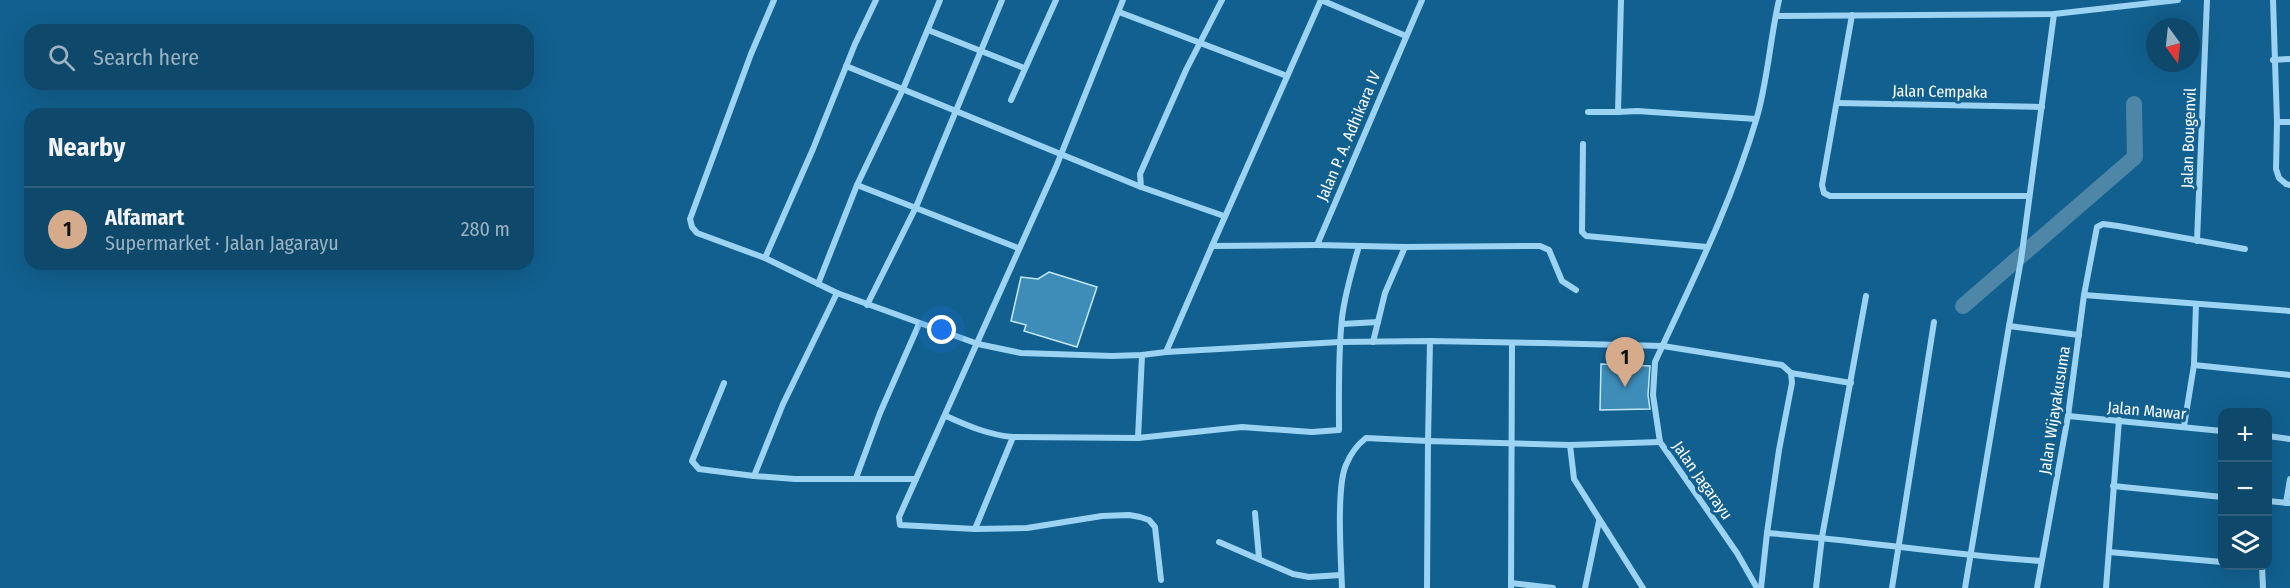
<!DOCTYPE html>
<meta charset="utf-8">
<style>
body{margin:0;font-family:"Fira Sans Condensed",sans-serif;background:#1c5273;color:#f1f3f6}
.controls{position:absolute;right:18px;bottom:18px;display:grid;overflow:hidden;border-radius:12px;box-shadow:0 6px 24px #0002}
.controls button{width:54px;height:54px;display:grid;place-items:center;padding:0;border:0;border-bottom:2px solid #2e607e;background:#0e486b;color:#f1f3f6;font:30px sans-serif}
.compass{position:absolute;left:2146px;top:18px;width:54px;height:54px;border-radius:50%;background:#0e486b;box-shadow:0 6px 24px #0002;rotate:165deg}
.you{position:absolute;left:942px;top:330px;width:21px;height:21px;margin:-15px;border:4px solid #fff;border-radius:50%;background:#1a73e8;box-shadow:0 0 0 9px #1a73e833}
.badge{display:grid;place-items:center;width:39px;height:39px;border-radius:50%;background:#d6ab8b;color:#111;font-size:20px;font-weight:700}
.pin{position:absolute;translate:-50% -50px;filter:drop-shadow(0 2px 3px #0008)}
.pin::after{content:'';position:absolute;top:32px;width:21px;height:18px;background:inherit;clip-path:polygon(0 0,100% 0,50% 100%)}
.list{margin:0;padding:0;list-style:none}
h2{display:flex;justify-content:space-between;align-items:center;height:78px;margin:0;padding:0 24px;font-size:26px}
h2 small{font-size:20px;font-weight:400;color:#9bb2c1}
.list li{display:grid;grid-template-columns:39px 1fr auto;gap:18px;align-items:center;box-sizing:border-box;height:84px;padding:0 24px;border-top:2px solid #2e607e}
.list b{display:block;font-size:22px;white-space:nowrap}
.list p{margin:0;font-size:20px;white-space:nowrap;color:#9bb2c1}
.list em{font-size:20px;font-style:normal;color:#9bb2c1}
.icon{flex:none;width:33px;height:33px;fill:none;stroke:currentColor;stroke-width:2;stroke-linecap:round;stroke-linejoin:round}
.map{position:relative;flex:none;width:2290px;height:588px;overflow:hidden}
.search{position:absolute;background:#0e486b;box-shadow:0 6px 24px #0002;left:24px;top:24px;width:510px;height:66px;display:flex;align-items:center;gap:15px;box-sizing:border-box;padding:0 21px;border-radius:18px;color:#9bb2c1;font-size:22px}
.panel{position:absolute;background:#0e486b;box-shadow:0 6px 24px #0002;left:24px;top:108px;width:510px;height:162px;border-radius:18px}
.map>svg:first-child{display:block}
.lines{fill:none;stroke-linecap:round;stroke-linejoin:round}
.canal{stroke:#4e86a7;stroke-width:16}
.building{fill:#3e8db9;stroke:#c3e8fd;stroke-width:1.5}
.minor{stroke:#9cd3f2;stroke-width:6}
.labels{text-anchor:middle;stroke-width:6;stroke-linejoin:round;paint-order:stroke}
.street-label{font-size:16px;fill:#fff;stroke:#12608f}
</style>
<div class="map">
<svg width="2290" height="588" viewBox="0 0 2290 588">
<rect width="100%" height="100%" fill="#12608f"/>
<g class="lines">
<!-- canal -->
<polyline class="canal" points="1963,306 2135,157 2134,104"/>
</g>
<!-- building -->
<g class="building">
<polygon points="1049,272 1097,287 1077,347 1024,331 1026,325 1011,321 1021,277 1038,279"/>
<polygon points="1601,364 1650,366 1648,395 1650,409 1600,410"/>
</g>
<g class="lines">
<!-- minor -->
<g class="minor">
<polyline points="1123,0 1056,167 916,479 795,479 754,476 783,404 837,293 978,344 1021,353 1112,356 1142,355 1166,352 1340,342 1430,341 1543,343 1663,346 1782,365 1791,373 1792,383 1779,450 1767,533"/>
<polyline points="1321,0 1406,36"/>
<polyline points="1422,0 1317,245 1405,247 1540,246 1549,250 1562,281 1576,290"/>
<polyline points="1621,0 1618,112 1637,111 1756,119"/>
<polyline points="2273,0 2277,122 2276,169 2279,178 2286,184 2290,185"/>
<polyline points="1119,12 1287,76"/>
<polyline points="1852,15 1822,185 1824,193 1830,196 2029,196"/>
<polyline points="1776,16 2054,14 2178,0"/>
<polyline points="928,30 1024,68"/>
<polyline points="2273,60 2290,59"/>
<polyline points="846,66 1141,187 1224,216"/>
<polyline points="1011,100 1056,0"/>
<polyline points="1837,103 2042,107"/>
<polyline points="1588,112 1618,112"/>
<polyline points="2277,122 2290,122"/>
<polyline points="1583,144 1582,232 1586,236 1707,247"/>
<polyline points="857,185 1018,248"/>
<polyline points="1141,187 1140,174 1186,70 1222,0"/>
<polyline points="2197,241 2207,0"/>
<polyline points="1317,245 1212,246 1321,0"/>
<polyline points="765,258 697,233 692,227 690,219 751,54 774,0"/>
<polyline points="818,284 857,185 903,89 940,0"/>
<polyline points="837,293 765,258 813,149 855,44 876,0"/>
<polyline points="2084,295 2290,311"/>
<polyline points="867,305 916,207 1002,0"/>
<polyline points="1342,324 1378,322"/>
<polyline points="2009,326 2021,260 2054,14"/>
<polyline points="1373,342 1385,293 1405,247"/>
<polyline points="1166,352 1212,246"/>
<polyline points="2194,365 2290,375"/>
<polyline points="1791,373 1851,383"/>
<polyline points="724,383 692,461 699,469 754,476"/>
<path d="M946 416C968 426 989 435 1013 437L1138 438 1242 427 1312 432 1339 430C1339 392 1338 355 1342 318 1345 293 1352 270 1359 246"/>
<polyline points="2068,416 2222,431"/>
<polyline points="2184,426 2194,365 2196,304"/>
<polyline points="2268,436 2290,439"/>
<polyline points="1138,438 1142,355"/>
<polyline points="1570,445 1660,442"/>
<polyline points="856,478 880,413 919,324"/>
<polyline points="916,479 899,517 900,525 975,529 1027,528 1102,516 1129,515 1140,517 1149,520 1155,527 1161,580"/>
<polyline points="2113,486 2222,497"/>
<polyline points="2268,501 2289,503"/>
<polyline points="2286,503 2290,479"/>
<polyline points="1255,513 1259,558"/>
<polyline points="975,529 1013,437"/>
<polyline points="1219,542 1293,574 1309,577 1341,575"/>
<polyline points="2109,552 2222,562"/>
<polyline points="2257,566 2262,566 2263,588"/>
<polyline points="1511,583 1553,588"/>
<path d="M1342 588C1341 561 1336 487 1346 465 1350 455 1357 445 1366 438L1428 441 1430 341"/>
<polyline points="1427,588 1428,441 1570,445 1574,479 1643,588"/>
<polyline points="1511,588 1512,343"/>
<polyline points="1585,588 1599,521"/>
<path d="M1757 588 1737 553 1660 442 1653 395 1655 362C1692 282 1732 202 1757 117 1768 78 1770 39 1779 0"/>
<path d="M1761 588 1767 533C1859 540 1949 555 2041 561"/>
<polyline points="1816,588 1822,537 1866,296"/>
<polyline points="1892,588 1934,322"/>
<polyline points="1965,588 2009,326 2079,335"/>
<polyline points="2037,588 2068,416 2084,295 2097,227 2103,224 2118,226 2245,249"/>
<polyline points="2106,588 2119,420"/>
</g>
</g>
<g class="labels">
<!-- street labels -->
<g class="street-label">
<text transform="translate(1940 91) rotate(1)" y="6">Jalan Cempaka</text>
<text transform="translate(1348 136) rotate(-67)" y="6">Jalan P. A. Adhikara IV</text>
<text transform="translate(2188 138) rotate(-88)" y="6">Jalan Bougenvil</text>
<text transform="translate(2054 410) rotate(-81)" y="6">Jalan Wijayakusuma</text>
<text transform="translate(2147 410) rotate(5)" y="6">Jalan Mawar</text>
<text transform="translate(1703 480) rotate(55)" y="6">Jalan Jagarayu</text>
</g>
</g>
</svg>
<div class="controls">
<button>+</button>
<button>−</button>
<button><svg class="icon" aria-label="layers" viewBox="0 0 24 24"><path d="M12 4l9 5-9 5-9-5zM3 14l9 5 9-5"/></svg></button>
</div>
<svg class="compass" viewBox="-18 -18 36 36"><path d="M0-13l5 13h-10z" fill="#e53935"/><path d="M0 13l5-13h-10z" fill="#9bb2c1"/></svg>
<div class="you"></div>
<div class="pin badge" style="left:1625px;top:387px">1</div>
<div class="search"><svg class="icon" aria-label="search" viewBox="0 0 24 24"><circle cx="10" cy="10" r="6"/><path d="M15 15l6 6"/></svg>Search here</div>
<section class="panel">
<h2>Nearby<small></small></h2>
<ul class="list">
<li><span class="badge">1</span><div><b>Alfamart</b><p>Supermarket · Jalan Jagarayu</p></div><em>280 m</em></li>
</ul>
</section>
</div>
